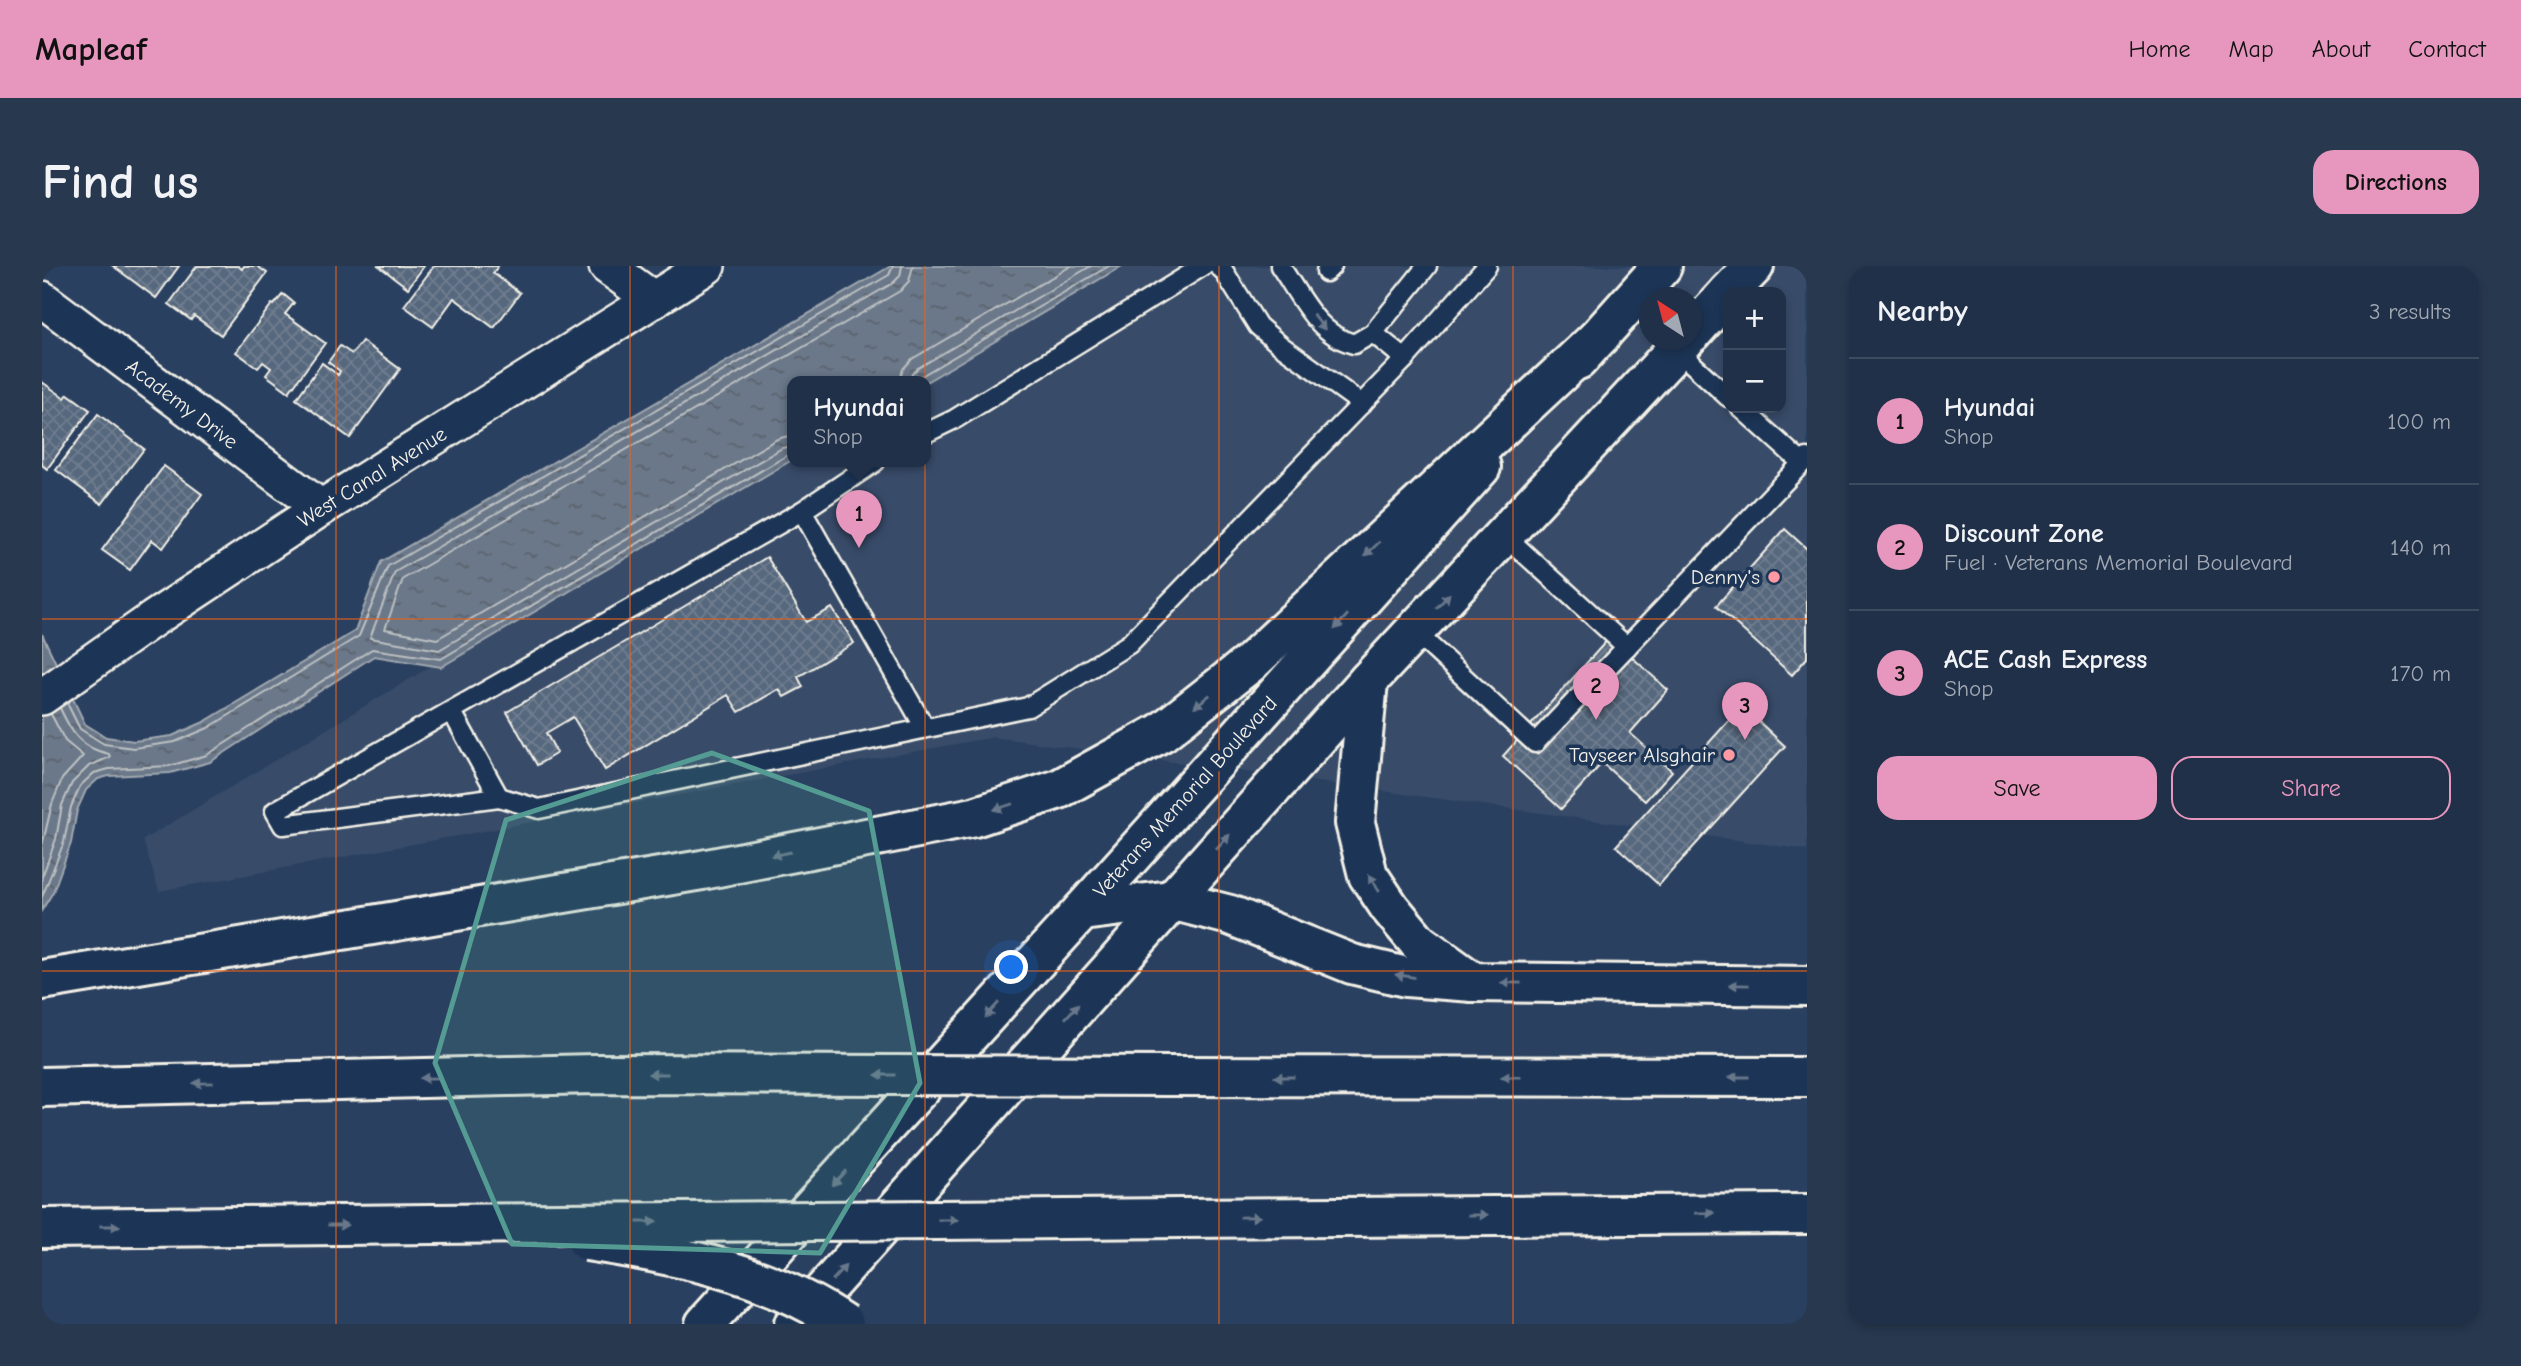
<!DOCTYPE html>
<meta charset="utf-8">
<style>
body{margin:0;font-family:"Comic Neue",sans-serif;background:#28384f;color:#f1f3f6}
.controls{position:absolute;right:21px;top:21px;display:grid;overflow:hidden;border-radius:14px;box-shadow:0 4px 10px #0003}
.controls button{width:63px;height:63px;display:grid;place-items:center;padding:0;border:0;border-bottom:2px solid #3d4b60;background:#203048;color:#f1f3f6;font:35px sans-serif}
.compass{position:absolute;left:1597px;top:21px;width:63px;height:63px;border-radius:50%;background:#203048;box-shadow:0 4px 10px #0003;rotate:324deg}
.you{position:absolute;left:970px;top:702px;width:24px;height:24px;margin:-18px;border:5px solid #fff;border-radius:50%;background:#1a73e8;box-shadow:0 0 0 10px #1a73e833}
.badge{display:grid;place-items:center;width:46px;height:46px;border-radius:50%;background:#e797bd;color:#111;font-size:23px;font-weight:700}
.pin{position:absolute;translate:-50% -58px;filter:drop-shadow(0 2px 4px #0008)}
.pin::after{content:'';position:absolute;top:37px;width:24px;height:21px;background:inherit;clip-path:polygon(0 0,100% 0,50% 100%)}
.popup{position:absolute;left:745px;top:110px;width:144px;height:91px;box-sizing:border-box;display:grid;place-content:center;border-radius:14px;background:#203048;filter:drop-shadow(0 2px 5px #0005);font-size:23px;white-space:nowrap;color:#a2a9b4}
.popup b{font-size:26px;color:#f1f3f6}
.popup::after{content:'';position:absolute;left:50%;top:100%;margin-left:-14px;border:14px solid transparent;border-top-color:#203048}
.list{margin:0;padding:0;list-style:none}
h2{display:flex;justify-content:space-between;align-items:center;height:91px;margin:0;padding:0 28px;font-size:30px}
h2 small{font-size:23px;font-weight:400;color:#a2a9b4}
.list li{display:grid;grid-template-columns:46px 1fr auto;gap:21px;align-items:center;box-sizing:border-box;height:126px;padding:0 28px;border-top:2px solid #3d4b60}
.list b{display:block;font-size:26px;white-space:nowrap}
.list p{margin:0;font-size:23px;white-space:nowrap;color:#a2a9b4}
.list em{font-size:23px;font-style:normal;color:#a2a9b4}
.actions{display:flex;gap:14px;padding:21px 28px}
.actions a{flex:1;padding:16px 0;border:2px solid #e797bd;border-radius:21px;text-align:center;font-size:24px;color:#e797bd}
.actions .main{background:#e797bd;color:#111}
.map{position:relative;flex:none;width:1765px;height:1058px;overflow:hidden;border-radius:21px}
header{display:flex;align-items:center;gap:42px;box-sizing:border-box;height:98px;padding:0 35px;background:#e797bd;color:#111}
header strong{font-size:33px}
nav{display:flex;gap:38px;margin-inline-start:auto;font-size:24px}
.intro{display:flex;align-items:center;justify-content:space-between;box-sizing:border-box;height:168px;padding:0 42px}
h1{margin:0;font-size:49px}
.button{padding:18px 32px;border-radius:21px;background:#e797bd;color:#111;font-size:24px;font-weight:700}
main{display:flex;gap:42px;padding:0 42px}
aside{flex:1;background:#203048;border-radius:21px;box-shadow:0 4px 10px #0003}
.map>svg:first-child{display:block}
.built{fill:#374c69;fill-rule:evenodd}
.water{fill:url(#water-ripples);stroke:#a1a8b0;stroke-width:2}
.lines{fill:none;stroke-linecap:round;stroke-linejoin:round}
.shore{stroke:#bdc1c2;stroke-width:2}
.building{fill:url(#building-cross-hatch);stroke:#f4f1e8;stroke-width:2}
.lane-casing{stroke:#f4f1e8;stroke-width:23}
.street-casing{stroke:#f4f1e8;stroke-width:40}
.primary-casing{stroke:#f4f1e8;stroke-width:44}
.highway-casing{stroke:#f4f1e8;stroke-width:44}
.lane{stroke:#1d3557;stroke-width:18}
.street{stroke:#1d3557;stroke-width:35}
.primary{stroke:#1d3557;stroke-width:38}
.highway{stroke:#1d3557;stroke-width:38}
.highway-bridge-casing{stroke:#f4f1e8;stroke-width:44;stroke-linecap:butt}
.highway-bridge{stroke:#1d3557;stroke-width:38}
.oneway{fill:#68778a}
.marked{fill:#549b93;fill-opacity:0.2;stroke:#549b93;stroke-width:5;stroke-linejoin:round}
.grid{fill:none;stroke:#e96117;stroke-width:2;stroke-opacity:0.55}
.poi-dot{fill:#ff9aa2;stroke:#1d3557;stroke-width:2.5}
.labels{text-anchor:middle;stroke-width:7;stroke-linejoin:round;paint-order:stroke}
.street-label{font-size:21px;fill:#f4f1e8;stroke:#1d3557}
.poi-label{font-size:21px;fill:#f4f1e8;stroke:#1d3557;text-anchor:end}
</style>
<header>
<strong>Mapleaf</strong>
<nav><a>Home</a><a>Map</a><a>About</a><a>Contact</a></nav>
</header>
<div class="intro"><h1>Find us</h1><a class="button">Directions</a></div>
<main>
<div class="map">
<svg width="1765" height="1058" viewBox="0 0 1765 1058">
<defs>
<pattern id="water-ripples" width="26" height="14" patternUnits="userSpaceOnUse" patternTransform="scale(1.75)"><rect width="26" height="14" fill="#6a788a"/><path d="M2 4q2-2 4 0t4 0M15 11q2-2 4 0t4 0" fill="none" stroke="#5b626b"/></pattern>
<pattern id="building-cross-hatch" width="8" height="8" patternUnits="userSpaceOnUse" patternTransform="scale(1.75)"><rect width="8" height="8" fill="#56677d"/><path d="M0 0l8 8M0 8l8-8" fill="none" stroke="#6f7d8f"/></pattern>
</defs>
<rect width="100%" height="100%" fill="#2a4060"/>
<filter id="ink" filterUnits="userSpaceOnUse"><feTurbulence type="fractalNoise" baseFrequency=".0143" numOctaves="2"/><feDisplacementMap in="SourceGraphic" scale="14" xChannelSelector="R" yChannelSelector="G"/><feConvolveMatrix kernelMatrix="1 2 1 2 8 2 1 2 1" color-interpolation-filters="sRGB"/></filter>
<g filter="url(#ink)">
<!-- built -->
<path class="built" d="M1053 0H1765V584L952 471 117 625 101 574 750 182V196H884V116ZM1686 26H1739V142H1686ZM1608 32H1650V74H1608Z"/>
<!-- water -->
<polygon class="water" points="849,0 1080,0 884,116 750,116 750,194 399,401 332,390 168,496 128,507 67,510 56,513 44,524 35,544 29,577 11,626 0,644 0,368 43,458 64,471 92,475 130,470 162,456 313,365 339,296"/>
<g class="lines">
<!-- shore -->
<g class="shore">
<polyline points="857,116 861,103 870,93 1029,0"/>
<polyline points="868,116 870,108 876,102 1049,0"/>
<polyline points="877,116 881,109 1067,0"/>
<polyline points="750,169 735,173 395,373 343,363 361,313 858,25 867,15 871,0"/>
<polyline points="750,180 740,182 397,384 328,372 353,306 851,17 858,10 860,0"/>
<polyline points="25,437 38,463 62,478 92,482 133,476 166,462 317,370 346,300 847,9 851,0"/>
<polyline points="0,580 10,538 20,513 41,490 23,475 9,448"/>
<path d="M0 611 14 573 20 539 30 517 47 500 68 491 67 488C38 482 29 466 18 442"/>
<polyline points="0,631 22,576 29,541 38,520 52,507 67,503 127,500 165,489 330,383 399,393 744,190 750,188"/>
</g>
</g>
<!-- building -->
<g class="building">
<polygon points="71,0 137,0 114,32"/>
<polygon points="155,0 196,0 200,3 202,0 215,0 225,7 179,69 152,50 149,54 127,38"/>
<polygon points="337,0 382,0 366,22"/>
<polygon points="392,0 456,0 451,7 478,27 452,62 412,32 391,61 362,40"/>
<polygon points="241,28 252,37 243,48 283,77 247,126 224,109 229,102 221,96 216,102 194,86 230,38 232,39"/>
<polygon points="320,75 358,103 308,172 254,133 280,97 296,109 298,105 286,96 298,80 310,88"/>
<polygon points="0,116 23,132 26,128 48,144 5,203 0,199"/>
<polygon points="56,148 102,183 60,238 14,204"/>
<polygon points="122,200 160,228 121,282 110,274 88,304 60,284"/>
<polygon points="1743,263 1765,283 1765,392 1750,409 1674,340"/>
<polygon points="725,291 764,356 790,342 812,377 756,411 761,421 742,431 737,423 697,446 686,429 563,504 531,451 504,467 515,487 495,499 465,446"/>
<polygon points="1568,371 1626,424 1588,467 1630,505 1603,535 1560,497 1519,543 1461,490"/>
<polygon points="1700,440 1743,480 1617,619 1574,580"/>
</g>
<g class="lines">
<!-- lane casing -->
<g class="lane-casing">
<g id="lane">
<polyline points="1176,0 1181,4 1216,60 1238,79 1320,138"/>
<path d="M1238 0C1258 29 1275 69 1312 78L1331 67 1385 0"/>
<polyline points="1284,6 1290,0"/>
<polyline points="1331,67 1363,93"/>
<polyline points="1634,83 1686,131"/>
<polyline points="1699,142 1760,197"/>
<polyline points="884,167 913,153 1161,0"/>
<polyline points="833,196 760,245 883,462"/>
<polyline points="1462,269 1585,381"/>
<polyline points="1372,365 1493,477 1765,192"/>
<polyline points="410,446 457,531 241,559 233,545 760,245"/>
<polyline points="457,531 497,543 986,441 1087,378 1363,93 1445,0"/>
</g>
</g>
<!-- street casing -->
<g class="street-casing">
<g id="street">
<polyline points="565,0 612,34"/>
<polyline points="0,33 279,242"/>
<polyline points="0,431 111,353 279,242 665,0"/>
</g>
</g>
<!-- primary casing -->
<g class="primary-casing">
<g id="primary">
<polyline points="1687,26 1712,0"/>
<polyline points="1650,67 1686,27"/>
<polyline points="1536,94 1620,0"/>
<polyline points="663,1058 1040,645 1439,201"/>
<polyline points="752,1058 1326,415 1643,74"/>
</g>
</g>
<!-- highway casing -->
<g class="highway-casing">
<g id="highway">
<polyline points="1326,415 1313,557 1326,609 1348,642 1377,677 1431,716"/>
<polyline points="1040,645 1129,634 1188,649 1310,698 1364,711 1431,716 1765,720"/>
<polyline points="0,714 660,604 932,551 1017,523 1120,466 1208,397 1559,69"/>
<polyline points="1132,810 1765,811"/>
<polyline points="1140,952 1765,948"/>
<polyline points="0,962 390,958"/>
</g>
</g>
<!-- lane -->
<use href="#lane" class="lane"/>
<!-- street -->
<use href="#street" class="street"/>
<!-- primary -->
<use href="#primary" class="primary"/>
<!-- highway -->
<use href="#highway" class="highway"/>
<!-- highway-bridge casing -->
<g class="highway-bridge-casing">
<g id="highway-bridge">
<polyline points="0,821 554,808 1132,810"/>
<polyline points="390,958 1140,952"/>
<path d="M545 975C635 989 726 1006 802 1058"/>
</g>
</g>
<!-- highway-bridge -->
<use href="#highway-bridge" class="highway-bridge"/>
</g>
<!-- one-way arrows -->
<defs><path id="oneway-solid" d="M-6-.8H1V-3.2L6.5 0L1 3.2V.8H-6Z" transform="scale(1.75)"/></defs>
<g class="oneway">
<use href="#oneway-solid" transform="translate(1277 56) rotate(52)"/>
<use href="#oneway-solid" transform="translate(1330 283) rotate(137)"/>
<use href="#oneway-solid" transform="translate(1401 335) rotate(-47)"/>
<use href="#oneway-solid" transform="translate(1299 356) rotate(132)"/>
<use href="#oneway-solid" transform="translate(1160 435) rotate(142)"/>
<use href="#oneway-solid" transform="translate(961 541) rotate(162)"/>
<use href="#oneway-solid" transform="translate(1181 576) rotate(-48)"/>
<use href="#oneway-solid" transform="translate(739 588) rotate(169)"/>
<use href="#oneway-solid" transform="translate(1332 617) rotate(-122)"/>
<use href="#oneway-solid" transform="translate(1363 710) rotate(-171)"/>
<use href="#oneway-solid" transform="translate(1469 717) rotate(-179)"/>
<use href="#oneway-solid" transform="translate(1697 719) rotate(-179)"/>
<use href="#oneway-solid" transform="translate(950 744) rotate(132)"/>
<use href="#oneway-solid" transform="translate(1030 745) rotate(-48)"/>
<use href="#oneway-solid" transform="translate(616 808) rotate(-180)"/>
<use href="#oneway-solid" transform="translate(843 809) rotate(-180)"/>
<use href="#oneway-solid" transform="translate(1242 811) rotate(-180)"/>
<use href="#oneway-solid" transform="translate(1469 811) rotate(-180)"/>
<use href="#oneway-solid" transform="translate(1697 811) rotate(-180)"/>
<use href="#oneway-solid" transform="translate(388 812) rotate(179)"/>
<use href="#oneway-solid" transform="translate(161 817) rotate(179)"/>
<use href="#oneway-solid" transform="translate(797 912) rotate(132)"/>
<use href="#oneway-solid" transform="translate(1663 947)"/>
<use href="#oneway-solid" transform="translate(1436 949) rotate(-1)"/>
<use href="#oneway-solid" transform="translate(1208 951) rotate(-1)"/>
<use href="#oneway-solid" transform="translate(906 954)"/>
<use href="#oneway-solid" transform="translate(605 956)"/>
<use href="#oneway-solid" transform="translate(296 959)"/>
<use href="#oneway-solid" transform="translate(68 960)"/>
<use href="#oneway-solid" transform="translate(797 1007) rotate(-48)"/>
</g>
</g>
<!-- marked area -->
<path class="marked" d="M670 487 827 545 878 817 778 987 470 978 393 797 464 554Z"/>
<!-- grid -->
<path class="grid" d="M294 0V1058M588 0V1058M883 0V1058M1177 0V1058M1471 0V1058M0 353H1765M0 705H1765"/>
<!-- markers -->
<g class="poi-dot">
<circle cx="1732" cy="311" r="7"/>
<circle cx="1687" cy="489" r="7"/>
</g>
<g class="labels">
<!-- street labels -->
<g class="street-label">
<text transform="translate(140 138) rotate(37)" y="7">Academy Drive</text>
<text transform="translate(330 211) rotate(-32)" y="7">West Canal Avenue</text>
<text transform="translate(1143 531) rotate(-48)" y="7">Veterans Memorial Boulevard</text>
</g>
<!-- poi labels -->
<g class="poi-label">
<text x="1718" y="318">Denny's</text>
<text x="1673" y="496">Tayseer Alsghair</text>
</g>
</g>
</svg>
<div class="controls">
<button>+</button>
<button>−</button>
</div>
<svg class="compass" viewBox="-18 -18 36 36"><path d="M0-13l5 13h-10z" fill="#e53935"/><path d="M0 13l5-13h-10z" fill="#a2a9b4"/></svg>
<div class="you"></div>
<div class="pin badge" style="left:817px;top:282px">1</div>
<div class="popup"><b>Hyundai</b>Shop</div>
<div class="pin badge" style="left:1554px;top:454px">2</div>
<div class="pin badge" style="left:1703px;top:474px">3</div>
</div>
<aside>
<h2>Nearby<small>3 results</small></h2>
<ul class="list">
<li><span class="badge">1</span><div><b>Hyundai</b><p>Shop</p></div><em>100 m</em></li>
<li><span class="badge">2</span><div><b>Discount Zone</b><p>Fuel · Veterans Memorial Boulevard</p></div><em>140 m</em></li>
<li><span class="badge">3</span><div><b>ACE Cash Express</b><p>Shop</p></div><em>170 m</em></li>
</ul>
<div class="actions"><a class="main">Save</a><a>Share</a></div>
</aside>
</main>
